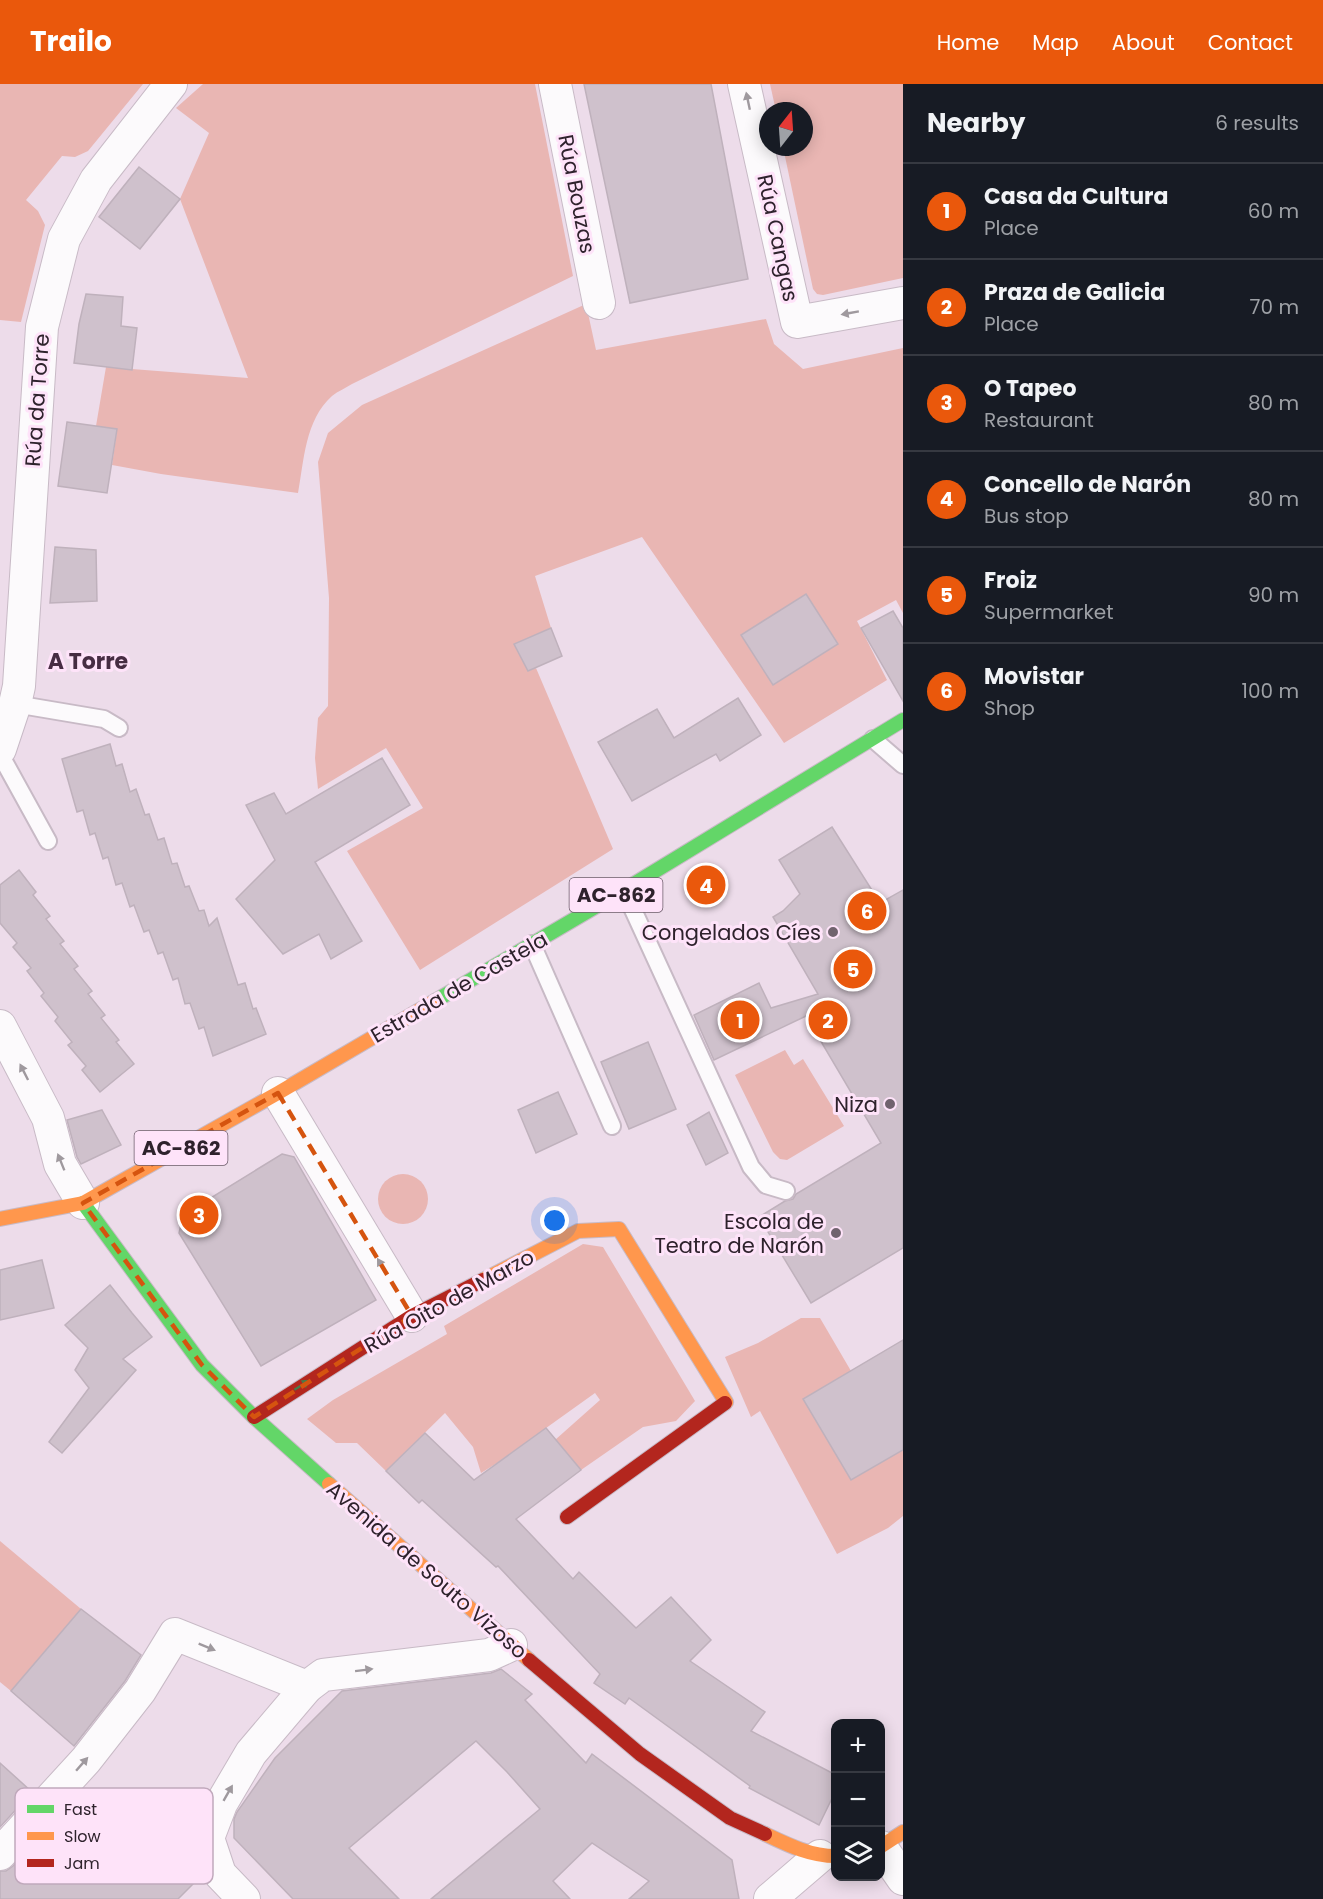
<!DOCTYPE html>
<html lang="en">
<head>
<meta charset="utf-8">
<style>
	body { margin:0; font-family:Poppins,sans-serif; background:#242831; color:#f1f3f6 }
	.controls { position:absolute; right:18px; bottom:18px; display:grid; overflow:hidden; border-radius:12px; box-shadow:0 3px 15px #0003 }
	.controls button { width:54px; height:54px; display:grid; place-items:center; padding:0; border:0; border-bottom:2px solid #363941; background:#171b24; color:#f1f3f6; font:30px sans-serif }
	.compass { position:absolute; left:759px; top:18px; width:54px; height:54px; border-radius:50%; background:#171b24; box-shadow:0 3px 15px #0003; rotate:17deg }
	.you { position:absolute; left:555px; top:1137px; width:21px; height:21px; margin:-15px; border:4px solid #fff; border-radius:50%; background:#1a73e8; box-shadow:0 0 0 9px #1a73e833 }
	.badge { display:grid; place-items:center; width:39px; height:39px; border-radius:50%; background:#ea580c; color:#fff; font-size:20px; font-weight:700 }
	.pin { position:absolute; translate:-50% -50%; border:3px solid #fff; box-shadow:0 2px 6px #0006 }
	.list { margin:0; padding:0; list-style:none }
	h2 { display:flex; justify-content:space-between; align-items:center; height:78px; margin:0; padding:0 24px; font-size:26px }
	h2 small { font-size:20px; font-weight:400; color:#9ea1a6 }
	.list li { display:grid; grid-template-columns:39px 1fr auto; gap:18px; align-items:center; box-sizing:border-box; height:96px; padding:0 24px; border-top:2px solid #363941 }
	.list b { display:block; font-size:22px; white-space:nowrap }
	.list p { margin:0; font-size:20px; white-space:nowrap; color:#9ea1a6 }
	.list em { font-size:20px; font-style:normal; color:#9ea1a6 }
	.icon { flex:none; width:33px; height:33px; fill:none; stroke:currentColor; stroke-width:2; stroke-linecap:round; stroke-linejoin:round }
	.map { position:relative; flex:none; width:903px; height:1815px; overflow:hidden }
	header { display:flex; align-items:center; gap:36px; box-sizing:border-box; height:84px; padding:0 30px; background:#ea580c; color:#fff }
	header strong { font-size:28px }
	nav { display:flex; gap:33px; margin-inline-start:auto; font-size:21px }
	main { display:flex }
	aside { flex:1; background:#171b24 }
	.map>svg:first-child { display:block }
</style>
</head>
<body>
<header>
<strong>Trailo</strong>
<nav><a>Home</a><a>Map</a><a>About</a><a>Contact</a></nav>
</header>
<main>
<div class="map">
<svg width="903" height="1815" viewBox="0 0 903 1815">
	<rect width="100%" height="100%" fill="#eddcea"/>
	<!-- green -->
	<g fill="#e9b6b3">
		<path d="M0 0H143L88 67 75 73 62 72 26 116 38 127 45 141 21 238 0 236Z"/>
		<path d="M203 0H535L573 192 352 300C346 304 338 307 332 312 305 336 304 377 298 409L161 390 112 381 117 346 96 342 106 283 248 294 180 115 209 49 176 24Z"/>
		<path d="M770 0H903V194L823 211 817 210 813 205 783 63H804V27H776Z"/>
		<path d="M586 220 596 266 766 235 774 260 803 285 903 264V529L896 516 857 537 887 596 784 659 642 453 535 492 551 544 514 560 528 587 536 584 613 765 420 886 347 767 423 724 386 664 318 705 315 674 318 634 328 622 329 514 318 378 328 349 362 321Z"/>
		<path d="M785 966 794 981 803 975 844 1042 787 1076 780 1075 773 1068 735 991Z"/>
		<circle cx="403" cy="1115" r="25"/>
		<path d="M583 1160 603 1163 695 1317 676 1337 643 1343 581 1386 555 1356 600 1316 595 1309 497 1379 481 1389 473 1363 445 1329 386 1387 357 1359H336L307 1335 333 1316 447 1250 444 1242Z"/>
		<path d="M801 1234H820L851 1287V1396L903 1366V1432L888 1444 837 1470 760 1327 751 1333 725 1273 758 1259Z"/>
		<path d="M0 1457 81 1525 11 1607 0 1598Z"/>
	</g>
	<!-- building -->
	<g fill="#cfc1cc" stroke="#bfb1bc" stroke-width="1.5">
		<path d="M584 0H711L748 195 630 219Z"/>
		<path d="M139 83 180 115 140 165 99 133Z"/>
		<path d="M86 210 123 213 121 242 137 244 132 286 74 279 79 240Z"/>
		<path d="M67 338 117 345 107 409 58 402Z"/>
		<path d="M55 463 96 466 97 517 50 519Z"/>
		<path d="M806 510 838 560 773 601 741 551Z"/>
		<path d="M893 527 903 544V617L861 544Z"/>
		<path d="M551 544 562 572 528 587 514 560Z"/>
		<path d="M738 614 761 651 720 677 716 670 632 717 598 658 657 625 674 654Z"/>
		<path d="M110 660 116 682 122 680 130 708 136 705 145 731 149 730 158 756 164 754 172 780 177 779 185 803 189 802 199 827 204 826 209 842 217 834 238 901 245 899 253 925 256 924 266 950 213 972 204 943 199 945 190 919 185 920 178 894 173 896 163 868 158 870 149 846 144 848 134 821 130 823 122 799 116 801 108 773 103 775 95 749 90 751 83 726 77 728 62 675Z"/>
		<path d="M382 674 410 721 315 778 362 857 331 875 319 850 283 870 236 815 275 776 246 721 274 709 286 730Z"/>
		<path d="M832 743 880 819 903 806V1164L811 1219 759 1133 785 1117 793 1115 796 1110 881 1059 806 932 714 976 694 931 759 899 771 924 818 910 773 833 783 827 800 810 779 776Z"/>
		<path d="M19 786 36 808 33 811 50 832 46 835 64 857 60 860 78 882 74 885 92 907 88 910 105 931 101 934 119 956 116 958 134 980 100 1008 82 986 86 982 68 961 72 958 55 937 58 933 41 912 44 909 27 887 31 884 13 863 17 859 0 839V801Z"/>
		<path d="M648 958 676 1025 629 1045 601 978Z"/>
		<path d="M558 1008 577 1050 536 1069 518 1026Z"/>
		<path d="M102 1026 121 1061 81 1080 77 1073 67 1036Z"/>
		<path d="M709 1028 728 1069 706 1081 687 1041Z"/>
		<path d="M282 1070 294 1073 376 1216 261 1282 179 1149 183 1131Z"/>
		<path d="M42 1176 54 1224 0 1236V1186Z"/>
		<path d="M110 1201 132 1229 152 1253 123 1275 136 1286 62 1369 49 1358 89 1304 75 1286 88 1264 65 1241Z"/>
		<path d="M903 1256V1366L851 1396 803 1315Z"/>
		<path d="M546 1344 581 1386 516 1435 573 1495 579 1488 636 1544 671 1513 711 1556 690 1577 765 1628 751 1647 836 1691V1706L819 1741 749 1704 750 1702 629 1614 625 1620 594 1599 600 1590 498 1482 496 1483 422 1416 419 1419 386 1387 425 1349 474 1396Z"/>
		<path d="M81 1525 141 1571 125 1597 74 1662 11 1607Z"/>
		<path d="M501 1585 532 1610 525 1616 586 1679 592 1670 732 1776 739 1815H629L649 1797 592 1759 553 1797 570 1815H431L540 1725 507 1688 476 1657 349 1764 399 1815H293L234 1754V1735L237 1728 275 1674 342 1607 491 1589Z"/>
		<path d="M0 1679 32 1708 0 1743Z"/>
		<path d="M86 1706 145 1760 155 1752 196 1797 178 1815H0V1787H6L13 1782Z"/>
	</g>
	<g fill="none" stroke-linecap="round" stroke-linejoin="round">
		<defs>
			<g id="lane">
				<path d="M15 620 104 635 119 644"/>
				<path d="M873 655 903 681"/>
				<path d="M0 670 48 757"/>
				<path d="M624 806 751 1083 766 1101 786 1107"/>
				<path d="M532 860 612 1042"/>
			</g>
			<g id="street">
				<path d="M555 0 599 219"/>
				<path d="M744 0 797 238 903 219"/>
				<path d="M0 665 15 620 19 602 42 243 64 155 96 96 171 0"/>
				<path d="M0 942 48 1034 60 1080 83 1119"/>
				<path d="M278 1009 412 1232"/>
				<path d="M881 1763 903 1795"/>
				<path d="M0 1770 86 1676 140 1607 175 1550 307 1603"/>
				<path d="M244 1815 220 1790 208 1754 221 1720 251 1669 307 1603 323 1591 489 1571 511 1561"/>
				<path d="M770 1815 820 1772"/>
			</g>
			<g id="fast">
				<path d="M435 917 624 806 903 636"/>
				<path d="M83 1119 202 1281 254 1333 329 1400"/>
			</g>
			<g id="slow">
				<path d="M0 1135 83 1119 278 1009 435 917"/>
				<path d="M483 1196 578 1147 619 1145 726 1318 725 1319"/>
				<path d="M329 1400 529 1576"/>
				<path d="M765 1750C788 1761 810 1772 836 1772"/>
				<path d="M880 1763 903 1748"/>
			</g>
			<g id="jam">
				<path d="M254 1333 412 1232 483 1196"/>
				<path d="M567 1433 725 1319"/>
				<path d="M529 1576 640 1670 730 1734 765 1750"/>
			</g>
		</defs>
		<!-- lane casing -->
		<use href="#lane" stroke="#c8bac6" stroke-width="20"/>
		<!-- street casing -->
		<use href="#street" stroke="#c8bac6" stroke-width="34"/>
		<!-- fast casing -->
		<use href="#fast" stroke="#c8bac6" stroke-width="16"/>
		<!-- slow casing -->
		<use href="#slow" stroke="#c8bac6" stroke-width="16"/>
		<!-- jam casing -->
		<use href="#jam" stroke="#c8bac6" stroke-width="16"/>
		<!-- lane -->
		<use href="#lane" stroke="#fcfafc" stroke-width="16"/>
		<!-- street -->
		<use href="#street" stroke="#fcfafc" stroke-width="32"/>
		<!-- fast -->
		<use href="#fast" stroke="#63d668" stroke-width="14"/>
		<!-- slow -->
		<use href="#slow" stroke="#ff974d" stroke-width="14"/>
		<!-- jam -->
		<use href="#jam" stroke="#b3261e" stroke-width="14"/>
	</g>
	<!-- one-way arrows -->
	<defs><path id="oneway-solid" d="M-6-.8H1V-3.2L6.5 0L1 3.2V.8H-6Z" transform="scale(1.5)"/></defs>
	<g fill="#9f999e">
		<use href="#oneway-solid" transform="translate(748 17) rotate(-102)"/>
		<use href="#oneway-solid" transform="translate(850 229) rotate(170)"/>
		<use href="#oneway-solid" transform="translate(24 988) rotate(-117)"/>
		<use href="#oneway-solid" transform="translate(61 1078) rotate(-112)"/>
		<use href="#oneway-solid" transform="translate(382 1182) rotate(-121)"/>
		<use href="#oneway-solid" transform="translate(207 1563) rotate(22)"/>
		<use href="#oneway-solid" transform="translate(364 1586) rotate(-7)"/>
		<use href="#oneway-solid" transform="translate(82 1680) rotate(-49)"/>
		<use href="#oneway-solid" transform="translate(228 1709) rotate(-60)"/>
	</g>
	<use fill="#487c4a" href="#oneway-solid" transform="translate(302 1301) rotate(-32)"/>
	<!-- marked area -->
	<path fill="none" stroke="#d5540f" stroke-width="4.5" stroke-dasharray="12 8" stroke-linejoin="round" d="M278 1009 412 1232 254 1333 202 1281 83 1119Z"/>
	<!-- markers -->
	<g fill="#71636e" stroke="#fee3f9" stroke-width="2">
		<circle cx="833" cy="848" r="6"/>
		<circle cx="890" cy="1020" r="6"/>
		<circle cx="836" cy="1149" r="6"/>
	</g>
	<g text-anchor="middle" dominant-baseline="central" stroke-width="6" stroke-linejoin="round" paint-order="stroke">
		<!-- shield labels -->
		<g fill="#fee3f9" stroke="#6c5c6a" stroke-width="1.5">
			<rect x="569.5" y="794" width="93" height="34" rx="4.5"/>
			<rect x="134.5" y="1047" width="93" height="34" rx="4.5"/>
		</g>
		<g font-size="20" font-weight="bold" fill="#2e222c">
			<text x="616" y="811">AC-862</text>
			<text x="181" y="1064">AC-862</text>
		</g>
		<!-- street labels -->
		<g font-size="21" fill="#2e222c" stroke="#fee3f9">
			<text transform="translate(577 110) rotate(79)">Rúa Bouzas</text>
			<text transform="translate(778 154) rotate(78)">Rúa Cangas</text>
			<text transform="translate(37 316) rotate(-86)">Rúa da Torre</text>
			<text transform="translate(459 903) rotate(-30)">Estrada de Castela</text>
			<text transform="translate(449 1217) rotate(-29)">Rúa Oito de Marzo</text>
			<text transform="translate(427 1486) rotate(41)">Avenida de Souto Vizoso</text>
		</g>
		<!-- poi labels -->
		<g font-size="21" fill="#2e222c" stroke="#fee3f9" text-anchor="end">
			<text x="821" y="848">Congelados Cíes</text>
			<text x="878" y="1020">Niza</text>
			<text x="824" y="1137">Escola de<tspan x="824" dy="24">Teatro de Narón</tspan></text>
		</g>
		<!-- neighbourhood labels -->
		<g font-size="22" font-weight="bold" fill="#472d43" stroke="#fee3f9">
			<text x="88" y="577">A Torre</text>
		</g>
	</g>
	<!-- legend -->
	<rect x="15" y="1704" width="198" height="96" rx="9" fill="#fee3f9" stroke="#c0a9bc" stroke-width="1.5"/>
	<rect x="27" y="1721" width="27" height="8" fill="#63d668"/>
	<rect x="27" y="1748" width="27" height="8" fill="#ff974d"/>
	<rect x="27" y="1775" width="27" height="8" fill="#b3261e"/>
	<g font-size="16" fill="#2e222c">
		<text x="64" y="1731">Fast</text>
		<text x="64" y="1758">Slow</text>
		<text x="64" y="1785">Jam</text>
	</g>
</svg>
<div class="controls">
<button>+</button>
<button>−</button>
<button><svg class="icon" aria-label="layers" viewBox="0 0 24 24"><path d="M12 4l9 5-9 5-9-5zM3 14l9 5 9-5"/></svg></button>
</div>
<svg class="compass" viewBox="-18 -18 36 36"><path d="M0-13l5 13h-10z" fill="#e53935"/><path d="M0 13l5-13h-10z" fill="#9ea1a6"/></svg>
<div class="you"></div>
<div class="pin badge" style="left:740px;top:936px">1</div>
<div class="pin badge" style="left:828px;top:936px">2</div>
<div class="pin badge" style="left:199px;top:1131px">3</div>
<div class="pin badge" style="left:706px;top:801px">4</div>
<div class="pin badge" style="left:853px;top:885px">5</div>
<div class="pin badge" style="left:867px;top:827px">6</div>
</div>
<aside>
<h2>Nearby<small>6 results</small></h2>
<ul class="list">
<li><span class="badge">1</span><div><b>Casa da Cultura</b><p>Place</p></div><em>60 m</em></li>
<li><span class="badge">2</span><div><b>Praza de Galicia</b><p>Place</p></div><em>70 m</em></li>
<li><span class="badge">3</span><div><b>O Tapeo</b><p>Restaurant</p></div><em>80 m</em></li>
<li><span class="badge">4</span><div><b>Concello de Narón</b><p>Bus stop</p></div><em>80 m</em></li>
<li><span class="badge">5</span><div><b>Froiz</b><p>Supermarket</p></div><em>90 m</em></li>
<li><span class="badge">6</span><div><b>Movistar</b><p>Shop</p></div><em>100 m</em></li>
</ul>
</aside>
</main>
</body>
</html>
